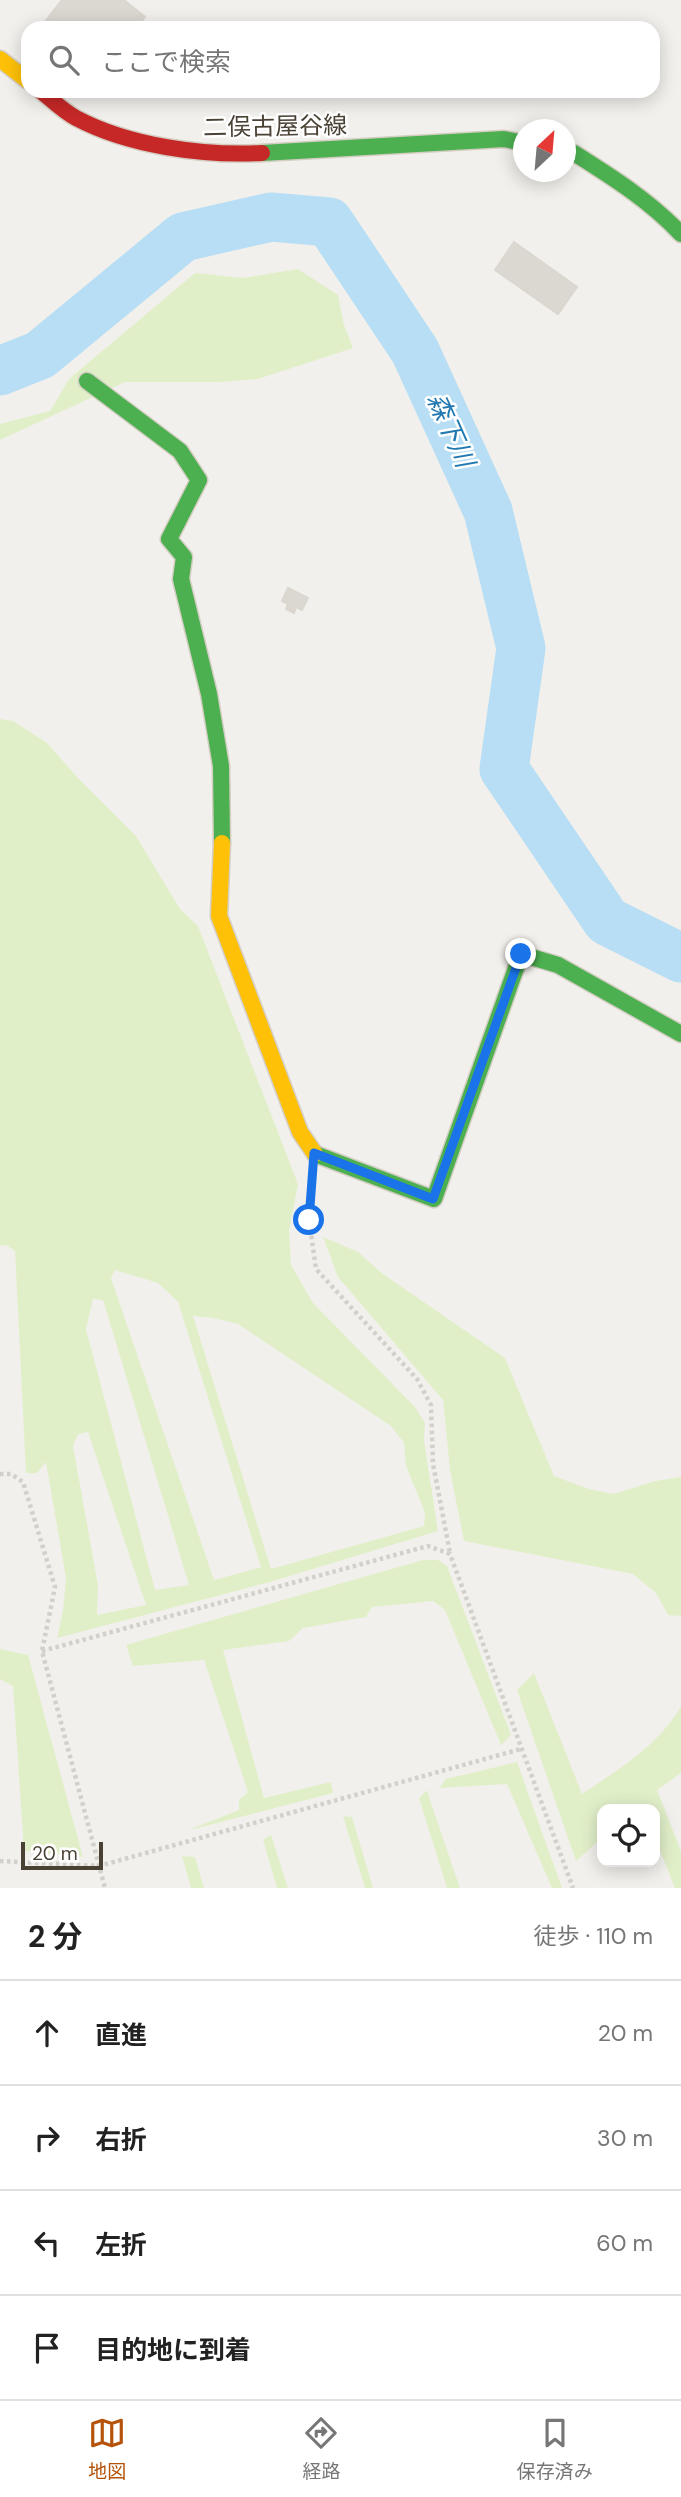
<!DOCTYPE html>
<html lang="ja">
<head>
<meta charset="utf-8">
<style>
	body { margin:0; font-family:"DM Sans","Noto Sans JP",sans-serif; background:#f6f6f6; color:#222 }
	.controls { position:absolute; right:21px; bottom:21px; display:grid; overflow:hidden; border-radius:14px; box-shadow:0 4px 18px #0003 }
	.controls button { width:63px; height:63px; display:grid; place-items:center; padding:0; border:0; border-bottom:2px solid #e0e0e0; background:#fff; color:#222; font:35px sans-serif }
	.compass { position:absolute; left:513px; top:119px; width:63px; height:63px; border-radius:50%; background:#fff; box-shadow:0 4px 18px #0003; rotate:26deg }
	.scale { position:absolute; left:21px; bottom:18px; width:82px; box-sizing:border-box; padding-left:7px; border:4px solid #4a4135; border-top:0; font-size:19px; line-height:24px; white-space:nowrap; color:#4a4135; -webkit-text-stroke:5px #fff; paint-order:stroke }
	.stop { position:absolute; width:21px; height:21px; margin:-16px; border:5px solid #1a73e8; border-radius:50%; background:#fff }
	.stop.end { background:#1a73e8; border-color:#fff; box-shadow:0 2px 7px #0008 }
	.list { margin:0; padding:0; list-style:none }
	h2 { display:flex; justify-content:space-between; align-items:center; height:91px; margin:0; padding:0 28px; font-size:30px }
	h2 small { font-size:23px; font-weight:400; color:#767676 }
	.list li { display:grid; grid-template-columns:46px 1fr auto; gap:21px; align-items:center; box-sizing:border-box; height:105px; padding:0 28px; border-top:2px solid #e0e0e0 }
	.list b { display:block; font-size:26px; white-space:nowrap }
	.list em { font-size:23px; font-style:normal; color:#767676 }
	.icon { flex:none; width:38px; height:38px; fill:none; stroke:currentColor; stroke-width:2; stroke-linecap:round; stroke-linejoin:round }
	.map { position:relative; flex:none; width:681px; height:1888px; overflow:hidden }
	.search { position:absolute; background:#fff; box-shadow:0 4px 18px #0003; left:21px; right:21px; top:21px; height:77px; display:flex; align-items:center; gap:18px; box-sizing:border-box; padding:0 24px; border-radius:21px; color:#767676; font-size:26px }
	.sheet { height:511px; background:#fff }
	nav { display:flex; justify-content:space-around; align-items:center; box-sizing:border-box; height:98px; border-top:2px solid #e0e0e0; background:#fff; font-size:19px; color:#767676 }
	nav a { display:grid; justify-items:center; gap:4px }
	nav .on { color:#b45309 }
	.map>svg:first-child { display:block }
</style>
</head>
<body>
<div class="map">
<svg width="681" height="1888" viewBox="0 0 681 1888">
	<rect width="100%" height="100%" fill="#f2f0ec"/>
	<!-- green -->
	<g fill="#e1efc9" fill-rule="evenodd">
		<path d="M298 269 338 295 344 325 353 348 258 379 221 382H125L0 440V424L50 411 69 379 195 273 243 278Z"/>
		<path d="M0 719 13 721 47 743 78 778 136 836 180 909 198 926 298 1184 289 1231 291 1265 313 1303 415 1407 425 1423 424 1440 438 1531 270 1582 57 1638 63 1611 66 1578 46 1462 37 1473H26L15 1251 6 1245 0 1246ZM115 1270 158 1283 178 1302 261 1567 214 1580 111 1278ZM93 1299 103 1300 189 1585 155 1590 86 1329ZM193 1316 213 1318 238 1324 391 1426 404 1443 406 1466 425 1513 424 1526 271 1569ZM88 1432 146 1605 97 1615 98 1585 73 1446 78 1434Z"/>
		<path d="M323 1237 358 1252 383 1274 505 1358 554 1476 589 1489 614 1494 655 1481 681 1477V1616L668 1615 656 1593 633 1574 464 1541 450 1470 443 1400 338 1277Z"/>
		<path d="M423 1560H438L447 1566 511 1735 501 1745 445 1610 433 1601 372 1607 366 1617 303 1628 289 1641 223 1650 264 1798 331 1782 333 1793 186 1831 239 1810V1800L248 1792 204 1660 133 1666 126 1645Z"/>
		<path d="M0 1649 28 1655 83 1857 24 1851 13 1686 0 1679Z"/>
		<path d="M534 1673 582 1794C618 1770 660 1744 681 1706V1773L657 1790 681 1851V1888H675L655 1838V1809H643L641 1805 635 1809H602V1838L576 1861 517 1690Z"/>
		<path d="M517 1762 562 1888H552L507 1784 439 1788 446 1779Z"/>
		<path d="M427 1790 431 1803 460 1888H447L419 1798Z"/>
		<path d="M343 1816 352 1817 373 1888H365Z"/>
		<path d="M271 1835 288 1888H277L263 1840Z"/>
		<path d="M182 1856 195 1857 204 1888H191Z"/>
	</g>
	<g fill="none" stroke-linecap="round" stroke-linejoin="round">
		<!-- river -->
		<path stroke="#b7def4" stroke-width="49" d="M0 371 40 355 183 237 271 217 329 222 415 351 488 511 521 648 504 769 607 921 681 958"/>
	</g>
	<!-- building -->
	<g fill="#dbd7d1" stroke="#dbd7d0" stroke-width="2">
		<path d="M62 0H124L145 17 136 28H40Z"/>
		<path d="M514 242 577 287 558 314 495 270Z"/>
		<path d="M288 588 308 598 302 610 296 607 294 613 286 609 288 604 282 601Z"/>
	</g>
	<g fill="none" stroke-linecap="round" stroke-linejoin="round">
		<defs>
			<g id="fast">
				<path d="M566 151 574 153C612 177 650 201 681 234"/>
				<path d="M262 153 504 139 524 143"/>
				<path d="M87 381 180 451 199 480 169 539 184 557 181 579 209 694 221 766 222 843"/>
				<path d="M315 1154 434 1199 521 954 558 965 681 1034"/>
			</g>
			<g id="slow">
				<path d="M0 59 28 81"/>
				<path d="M222 843 219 916 300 1132 315 1154"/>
			</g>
			<path id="jam" d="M41 91C52 100 63 111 76 118 129 146 202 156 262 153"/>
		</defs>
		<!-- fast casing -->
		<use href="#fast" stroke="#d4cec3" stroke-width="19"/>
		<!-- slow casing -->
		<use href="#slow" stroke="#d4cec3" stroke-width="19"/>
		<!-- jam casing -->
		<use href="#jam" stroke="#d4cec3" stroke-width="19"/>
		<!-- path -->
		<g stroke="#d2d0ca" stroke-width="4.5" stroke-dasharray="3.5 3.5" stroke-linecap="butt">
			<path d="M311 1180 309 1220 316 1269 417 1379 431 1405 433 1464 450 1553"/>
			<path d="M0 1474H11L23 1482 55 1587 42 1651 105 1888"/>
			<path d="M42 1651 428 1546 450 1554 573 1888"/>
			<path d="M0 1861 99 1866 521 1749"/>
		</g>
		<!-- fast -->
		<use href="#fast" stroke="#4caf50" stroke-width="16"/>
		<!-- slow -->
		<use href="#slow" stroke="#ffc107" stroke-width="16"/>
		<!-- jam -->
		<use href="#jam" stroke="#c62828" stroke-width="16"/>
	</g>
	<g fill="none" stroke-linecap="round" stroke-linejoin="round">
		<!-- route -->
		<path stroke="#1a73e8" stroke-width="9" d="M309 1220 314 1153 433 1199 521 954"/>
	</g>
	<g text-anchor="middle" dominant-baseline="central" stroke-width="5" stroke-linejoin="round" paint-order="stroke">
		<!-- street labels -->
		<g font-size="24" fill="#4a4135" stroke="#fff">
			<text transform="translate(275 126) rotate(-1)">二俣古屋谷線</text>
		</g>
		<!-- water labels -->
		<g font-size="26" font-style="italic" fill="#2079b1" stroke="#fff">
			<text transform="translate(451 430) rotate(66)">森下川</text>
		</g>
	</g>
</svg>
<div class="controls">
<button><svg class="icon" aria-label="locate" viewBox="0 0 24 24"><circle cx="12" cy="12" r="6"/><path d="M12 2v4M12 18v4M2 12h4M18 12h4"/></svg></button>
</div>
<svg class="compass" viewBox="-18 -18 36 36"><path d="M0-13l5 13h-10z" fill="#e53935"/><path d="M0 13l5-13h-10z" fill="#767676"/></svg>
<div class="scale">20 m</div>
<div class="stop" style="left:309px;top:1220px"></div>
<div class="stop end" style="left:521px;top:954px"></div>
<div class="search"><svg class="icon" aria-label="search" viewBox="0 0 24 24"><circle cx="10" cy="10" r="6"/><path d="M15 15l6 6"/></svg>ここで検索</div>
</div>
<section class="sheet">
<h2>2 分<small>徒歩 · 110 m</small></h2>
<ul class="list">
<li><svg class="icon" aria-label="ahead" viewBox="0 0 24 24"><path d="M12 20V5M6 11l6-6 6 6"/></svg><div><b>直進</b></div><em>20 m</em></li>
<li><svg class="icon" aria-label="right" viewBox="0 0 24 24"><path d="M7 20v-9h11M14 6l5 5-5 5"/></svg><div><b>右折</b></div><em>30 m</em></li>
<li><svg class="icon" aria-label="left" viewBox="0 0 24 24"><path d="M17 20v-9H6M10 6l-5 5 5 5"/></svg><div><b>左折</b></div><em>60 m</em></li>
<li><svg class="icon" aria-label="arrive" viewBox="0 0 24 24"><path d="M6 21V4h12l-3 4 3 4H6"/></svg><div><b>目的地に到着</b></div></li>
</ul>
</section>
<nav>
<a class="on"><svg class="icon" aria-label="map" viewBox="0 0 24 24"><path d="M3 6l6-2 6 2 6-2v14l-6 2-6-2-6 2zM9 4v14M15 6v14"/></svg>地図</a>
<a><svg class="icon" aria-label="directions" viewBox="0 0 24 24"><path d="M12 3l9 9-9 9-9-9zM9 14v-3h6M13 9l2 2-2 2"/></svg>経路</a>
<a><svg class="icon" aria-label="saved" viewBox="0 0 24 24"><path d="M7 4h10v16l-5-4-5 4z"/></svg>保存済み</a>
</nav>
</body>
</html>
